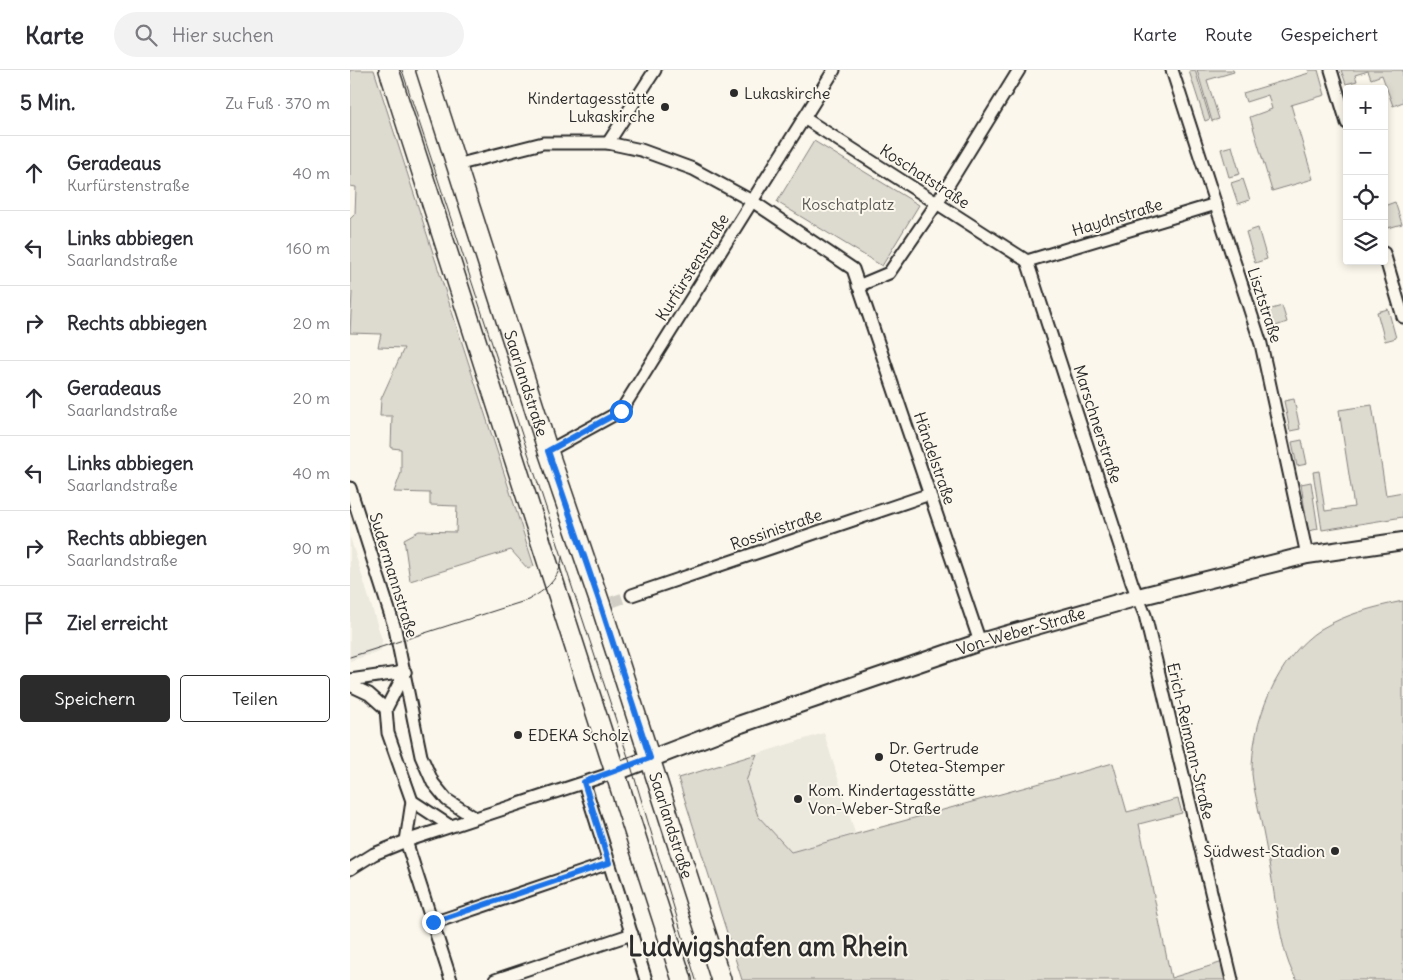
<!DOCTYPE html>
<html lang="de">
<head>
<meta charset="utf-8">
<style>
	body { margin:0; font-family:Delius,sans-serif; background:#f2f2f3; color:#2b2b33 }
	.controls { position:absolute; right:15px; top:15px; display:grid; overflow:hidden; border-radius:5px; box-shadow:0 2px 8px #0003 }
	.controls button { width:45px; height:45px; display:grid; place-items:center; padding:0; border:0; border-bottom:1px solid #e1e1e2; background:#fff; color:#2b2b33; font:25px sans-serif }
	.stop { position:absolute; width:15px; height:15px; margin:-11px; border:4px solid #1a73e8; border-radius:50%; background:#fff }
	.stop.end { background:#1a73e8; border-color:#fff; box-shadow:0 1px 5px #0008 }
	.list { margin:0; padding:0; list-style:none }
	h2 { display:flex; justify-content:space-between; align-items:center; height:65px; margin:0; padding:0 20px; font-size:21px }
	h2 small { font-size:16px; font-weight:400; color:#7c7c81 }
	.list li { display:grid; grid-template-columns:32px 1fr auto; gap:15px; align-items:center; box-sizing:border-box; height:75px; padding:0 20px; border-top:1px solid #e1e1e2 }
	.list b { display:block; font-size:19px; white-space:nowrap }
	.list p { margin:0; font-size:16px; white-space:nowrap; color:#7c7c81 }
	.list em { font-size:16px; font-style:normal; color:#7c7c81 }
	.actions { display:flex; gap:10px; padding:15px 20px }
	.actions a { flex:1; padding:11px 0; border:1px solid #2b2b2b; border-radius:5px; text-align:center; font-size:18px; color:#2b2b2b }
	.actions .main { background:#2b2b2b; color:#fff }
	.icon { flex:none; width:28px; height:28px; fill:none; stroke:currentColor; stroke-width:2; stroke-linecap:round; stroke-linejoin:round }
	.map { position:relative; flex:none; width:1053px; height:910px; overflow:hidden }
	header { display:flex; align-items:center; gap:30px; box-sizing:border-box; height:70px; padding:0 25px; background:#fff; border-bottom:1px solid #e1e1e2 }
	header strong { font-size:24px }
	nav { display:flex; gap:28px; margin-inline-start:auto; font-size:18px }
	.search { width:350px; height:45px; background:#f2f2f3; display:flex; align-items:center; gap:12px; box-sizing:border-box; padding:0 18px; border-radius:28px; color:#7c7c81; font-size:19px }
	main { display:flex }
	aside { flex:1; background:#fff }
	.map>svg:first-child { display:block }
</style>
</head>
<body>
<header>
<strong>Karte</strong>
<div class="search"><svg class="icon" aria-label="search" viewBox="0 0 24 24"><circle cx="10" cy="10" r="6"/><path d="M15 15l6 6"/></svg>Hier suchen</div>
<nav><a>Karte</a><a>Route</a><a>Gespeichert</a></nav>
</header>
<main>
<aside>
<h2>5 Min.<small>Zu Fuß · 370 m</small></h2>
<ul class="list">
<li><svg class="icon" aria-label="ahead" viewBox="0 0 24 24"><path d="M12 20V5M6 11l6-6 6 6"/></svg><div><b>Geradeaus</b><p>Kurfürstenstraße</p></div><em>40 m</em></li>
<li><svg class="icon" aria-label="left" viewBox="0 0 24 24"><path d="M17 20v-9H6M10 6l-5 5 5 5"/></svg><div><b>Links abbiegen</b><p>Saarlandstraße</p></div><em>160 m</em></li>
<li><svg class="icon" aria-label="right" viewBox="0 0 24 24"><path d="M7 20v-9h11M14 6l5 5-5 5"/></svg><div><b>Rechts abbiegen</b></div><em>20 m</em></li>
<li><svg class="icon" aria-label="ahead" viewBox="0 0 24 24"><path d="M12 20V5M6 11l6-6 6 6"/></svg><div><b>Geradeaus</b><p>Saarlandstraße</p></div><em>20 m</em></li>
<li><svg class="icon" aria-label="left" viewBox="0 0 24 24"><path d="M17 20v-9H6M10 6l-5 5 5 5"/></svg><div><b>Links abbiegen</b><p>Saarlandstraße</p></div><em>40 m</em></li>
<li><svg class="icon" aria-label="right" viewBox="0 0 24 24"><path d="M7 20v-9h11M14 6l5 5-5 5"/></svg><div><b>Rechts abbiegen</b><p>Saarlandstraße</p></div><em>90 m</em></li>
<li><svg class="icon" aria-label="arrive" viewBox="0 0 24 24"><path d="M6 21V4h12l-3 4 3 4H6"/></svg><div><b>Ziel erreicht</b></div></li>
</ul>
<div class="actions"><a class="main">Speichern</a><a>Teilen</a></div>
</aside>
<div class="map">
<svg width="1053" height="910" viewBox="0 0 1053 910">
	<rect width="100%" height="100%" fill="#fbf7ec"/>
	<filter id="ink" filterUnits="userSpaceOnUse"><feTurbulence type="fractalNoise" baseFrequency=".02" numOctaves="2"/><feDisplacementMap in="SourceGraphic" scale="10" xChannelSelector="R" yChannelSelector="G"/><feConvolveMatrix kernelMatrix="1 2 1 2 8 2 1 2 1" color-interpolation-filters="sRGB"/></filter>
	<g filter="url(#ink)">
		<!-- built -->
		<g fill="#ebe8de">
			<path d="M0 467 32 570 31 581 0 591Z"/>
			<path d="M474 663 505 763 441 782 408 746 396 711 407 684Z"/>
		</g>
		<!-- green -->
		<g fill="#dddad0" stroke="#84827e">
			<path d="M0 0H24L184 496 178 499 161 480 60 511 54 469 69 461 106 462 107 436 80 435V423L44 422 51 403V379L41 378 42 346H30L31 329 54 278 28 277 31 264 0 263 2 222 0 221V149L5 144 6 117 0 116Z"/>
			<path d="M845 0 860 49 855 51 839 1Z"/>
			<path d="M847 0H883L884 2 857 10 869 49 862 51Z"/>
			<path d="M958 0H968L975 25 941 35 963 109 922 121 900 47 922 39 918 25 896 32 893 23 959 3Z"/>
			<path d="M991 0H1053V32L1043 36 1032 5 1021 9 1018 1 1005 5 1007 11 996 14Z"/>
			<path d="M464 71 569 135 532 196 427 132Z"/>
			<path d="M882 76 890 104 879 107 871 79Z"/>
			<path d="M893 109 900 130 888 134 881 113Z"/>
			<path d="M1045 132 1052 154 1038 158 1034 146V136Z"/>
			<path d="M908 158 917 189 905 193 896 162Z"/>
			<path d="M932 236 937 252 923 257 918 240Z"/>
			<path d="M1038 239 1046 268 1035 271 1027 242Z"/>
			<path d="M944 329 950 359 940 361 934 331Z"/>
			<path d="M1022 335 1036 425 1053 422V447L972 460 963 402 969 401 975 441 1004 437 989 340Z"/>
			<path d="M952 370 957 394 947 396 942 372Z"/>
			<path d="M961 412 968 459 958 461 951 414Z"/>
			<path d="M1053 531V910H947C931 887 926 833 921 804 917 782 913 760 908 737 906 726 903 715 902 704 901 653 927 587 971 559 996 544 1024 537 1053 531Z"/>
			<path d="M407 684 396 711 408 746 441 782 763 693 777 742 828 729 832 743 789 754 821 908 873 892 877 910H392L328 708Z"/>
		</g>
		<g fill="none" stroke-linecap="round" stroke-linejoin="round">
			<!-- street-tunnel -->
			<path stroke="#d1cec5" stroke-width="11" stroke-dasharray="11 5.5" stroke-linecap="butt" d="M262 532 282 525"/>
			<defs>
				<g id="street">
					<path d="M822 0 911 274 957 485"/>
					<path d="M981 0 997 53"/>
					<path d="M454 48 677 191"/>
					<path d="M258 73 305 0"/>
					<path d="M106 95 193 73H258L291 80 343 99 402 131 503 199 630 572"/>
					<path d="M1034 183 1053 247"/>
					<path d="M677 191 782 513 795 545 882 910"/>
					<path d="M677 191 866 134"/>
					<path d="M508 216 539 203 587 133 669 0"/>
					<path d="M198 381 271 341 484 0"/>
					<path d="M0 418 45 559 71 686 83 713 97 730 125 748"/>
					<path d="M282 525 580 424"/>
					<path d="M55 602 36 639 38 663 62 731 100 756"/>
					<path d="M0 610 55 602"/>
					<path d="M0 615 19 624 36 639"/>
					<path d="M234 713 296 910"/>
					<path d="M62 731 56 771 101 910"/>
					<path d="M0 799 24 784 56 771 266 702"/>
					<path d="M83 853 259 793"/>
					<path d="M145 910 282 864"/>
				</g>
				<g id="secondary">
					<path id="s1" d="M266 702 391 654 630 572 788 527 957 485 1053 471"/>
				</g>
				<g id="primary">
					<path d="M39 0 332 910"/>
					<path id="s2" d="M76 0 198 381 251 536 371 910"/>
				</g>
			</defs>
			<!-- street casing -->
			<use href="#street" stroke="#2b2b2b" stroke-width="15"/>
			<!-- secondary casing -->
			<use href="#secondary" stroke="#2b2b2b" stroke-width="20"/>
			<!-- primary casing -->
			<use href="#primary" stroke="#2b2b2b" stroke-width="22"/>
			<!-- street -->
			<use href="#street" stroke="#fbf7ec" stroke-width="11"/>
			<!-- secondary -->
			<use href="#secondary" stroke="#fbf7ec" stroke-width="16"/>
			<!-- primary -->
			<use href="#primary" stroke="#fbf7ec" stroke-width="19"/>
			<!-- tram -->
			<g stroke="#2b2b2b" stroke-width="1">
				<path d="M52 0 281 696 346 910"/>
				<path d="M0 587 178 530C196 520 210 509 212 487"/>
			</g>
		</g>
	</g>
	<g fill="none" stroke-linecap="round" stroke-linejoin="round" filter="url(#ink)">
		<!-- route -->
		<path stroke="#1a73e8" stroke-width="6" d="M83 852 259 793 234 712 300 688 251 536 198 381 271 341"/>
	</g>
	<!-- markers -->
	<g fill="#2b2b2b" stroke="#fbf7ec" stroke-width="2">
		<circle cx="384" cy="23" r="5"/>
		<circle cx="315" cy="37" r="5"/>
		<circle cx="168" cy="665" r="5"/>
		<circle cx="529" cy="687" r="5"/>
		<circle cx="448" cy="729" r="5"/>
		<circle cx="985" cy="781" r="5"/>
	</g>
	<g text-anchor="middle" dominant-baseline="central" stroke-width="4" stroke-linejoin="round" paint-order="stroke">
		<!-- poi labels -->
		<g font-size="16" fill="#2b2b2b" stroke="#fbf7ec" text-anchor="start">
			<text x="394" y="23">Lukaskirche</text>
			<text x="305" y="28" text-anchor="end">Kindertagesstätte<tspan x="305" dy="18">Lukaskirche</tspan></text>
			<text x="178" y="665">EDEKA Scholz</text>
			<text x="539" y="678">Dr. Gertrude<tspan x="539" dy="18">Otetea-Stemper</tspan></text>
			<text x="458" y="720">Kom. Kindertagesstätte<tspan x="458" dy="18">Von-Weber-Straße</tspan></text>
			<text x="975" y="781" text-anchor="end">Südwest-Stadion</text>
		</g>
		<!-- street labels -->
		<g font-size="16" fill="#2b2b2b" stroke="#fbf7ec">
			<text transform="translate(575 106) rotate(33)">Koschatstraße</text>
			<text transform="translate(767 147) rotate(-17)">Haydnstraße</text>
			<text transform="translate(342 197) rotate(-58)">Kurfürstenstraße</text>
			<text transform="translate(915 235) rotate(72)">Lisztstraße</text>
			<text stroke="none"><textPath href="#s2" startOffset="329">Saarlandstraße</textPath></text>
			<text transform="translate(748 354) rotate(72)">Marschnerstraße</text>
			<text transform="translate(585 388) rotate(71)">Händelstraße</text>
			<text transform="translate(426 459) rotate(-19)">Rossinistraße</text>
			<text transform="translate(44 505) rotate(73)">Sudermannstraße</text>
			<text stroke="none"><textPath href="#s1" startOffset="429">Von-Weber-Straße</textPath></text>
			<text transform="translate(841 671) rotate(77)">Erich-Reimann-Straße</text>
			<text stroke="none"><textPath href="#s2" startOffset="794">Saarlandstraße</textPath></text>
		</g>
		<!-- park labels -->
		<g font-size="16" fill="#585754" stroke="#fbf7ec">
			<text x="498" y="134">Koschatplatz</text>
		</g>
		<!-- town labels -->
		<g font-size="26" font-weight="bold" fill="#2b2b2b" stroke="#fbf7ec">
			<text x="418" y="876">Ludwigshafen am Rhein</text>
		</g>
	</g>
</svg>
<div class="controls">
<button>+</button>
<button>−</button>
<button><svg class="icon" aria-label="locate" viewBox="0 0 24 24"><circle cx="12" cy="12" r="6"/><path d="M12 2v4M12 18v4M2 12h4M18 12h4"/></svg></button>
<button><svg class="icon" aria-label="layers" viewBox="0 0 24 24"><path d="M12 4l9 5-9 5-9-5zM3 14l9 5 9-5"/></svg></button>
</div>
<div class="stop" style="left:271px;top:341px"></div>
<div class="stop end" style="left:83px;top:852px"></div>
</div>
</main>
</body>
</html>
